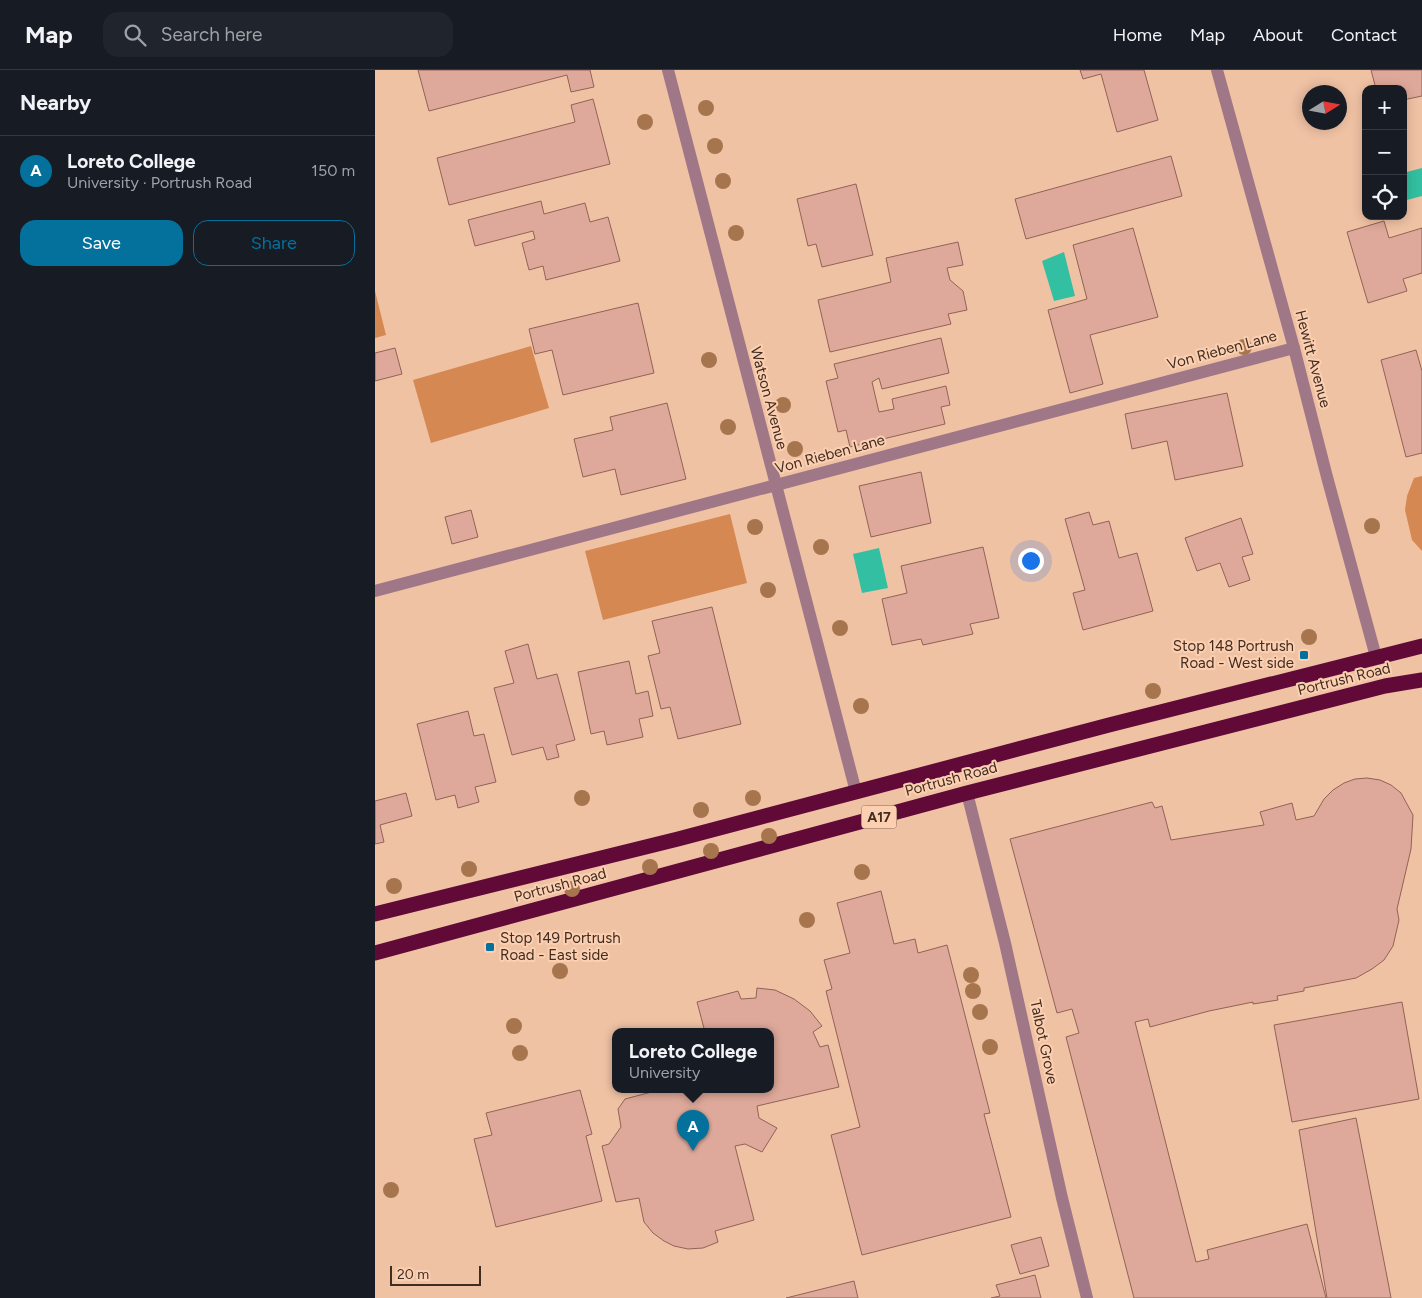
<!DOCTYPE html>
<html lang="en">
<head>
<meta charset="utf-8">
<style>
	body { margin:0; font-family:Figtree,sans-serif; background:#20242c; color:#f1f3f6 }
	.controls { position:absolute; right:15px; top:15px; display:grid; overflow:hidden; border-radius:10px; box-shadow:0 2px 12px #0003 }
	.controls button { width:45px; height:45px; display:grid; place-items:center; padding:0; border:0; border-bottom:1px solid #363941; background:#171b24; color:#f1f3f6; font:25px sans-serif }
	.compass { position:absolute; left:927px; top:15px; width:45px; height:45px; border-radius:50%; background:#171b24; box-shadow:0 2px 12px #0003; rotate:79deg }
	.scale { position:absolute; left:15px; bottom:12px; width:91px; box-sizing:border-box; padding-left:5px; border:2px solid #3f2d22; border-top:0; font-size:14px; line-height:18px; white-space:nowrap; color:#3f2d22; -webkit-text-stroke:4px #fdcfb1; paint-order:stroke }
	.you { position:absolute; left:655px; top:490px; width:18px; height:18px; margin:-12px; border:4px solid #fff; border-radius:50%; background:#1a73e8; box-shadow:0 0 0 8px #1a73e833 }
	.badge { display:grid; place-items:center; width:32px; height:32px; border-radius:50%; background:#04709c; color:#fff; font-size:16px; font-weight:700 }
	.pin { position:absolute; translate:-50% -41px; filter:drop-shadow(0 1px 2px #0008) }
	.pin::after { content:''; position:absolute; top:26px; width:18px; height:15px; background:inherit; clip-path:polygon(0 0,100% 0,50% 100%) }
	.popup { position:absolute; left:237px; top:958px; width:162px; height:65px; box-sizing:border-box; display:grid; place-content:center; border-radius:10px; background:#171b24; filter:drop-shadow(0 1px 4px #0005); font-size:16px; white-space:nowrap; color:#9ea1a6 }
	.popup b { font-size:19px; color:#f1f3f6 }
	.popup::after { content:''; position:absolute; left:50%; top:100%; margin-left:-10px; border:10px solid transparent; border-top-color:#171b24 }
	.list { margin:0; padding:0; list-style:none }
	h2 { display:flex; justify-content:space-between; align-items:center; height:65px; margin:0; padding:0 20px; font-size:21px }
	h2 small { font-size:16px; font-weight:400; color:#9ea1a6 }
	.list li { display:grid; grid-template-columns:32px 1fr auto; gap:15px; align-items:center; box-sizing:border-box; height:70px; padding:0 20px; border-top:1px solid #363941 }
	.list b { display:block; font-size:19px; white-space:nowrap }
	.list p { margin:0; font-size:16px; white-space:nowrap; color:#9ea1a6 }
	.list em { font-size:16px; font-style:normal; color:#9ea1a6 }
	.actions { display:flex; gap:10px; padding:15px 20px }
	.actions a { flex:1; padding:11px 0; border:1px solid #04709c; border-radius:15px; text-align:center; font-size:18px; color:#04709c }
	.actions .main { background:#04709c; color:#fff }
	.icon { flex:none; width:28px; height:28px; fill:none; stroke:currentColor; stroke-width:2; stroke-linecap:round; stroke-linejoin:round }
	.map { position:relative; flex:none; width:1047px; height:1228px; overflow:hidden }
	header { display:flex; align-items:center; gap:30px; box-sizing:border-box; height:70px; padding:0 25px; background:#171b24; border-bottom:1px solid #363941 }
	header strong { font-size:24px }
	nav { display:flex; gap:28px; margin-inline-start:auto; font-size:18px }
	.search { width:350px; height:45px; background:#20242c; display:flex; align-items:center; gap:12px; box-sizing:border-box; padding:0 18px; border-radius:15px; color:#9ea1a6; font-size:19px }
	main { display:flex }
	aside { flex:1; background:#171b24 }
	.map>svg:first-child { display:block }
</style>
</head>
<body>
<header>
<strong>Map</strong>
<div class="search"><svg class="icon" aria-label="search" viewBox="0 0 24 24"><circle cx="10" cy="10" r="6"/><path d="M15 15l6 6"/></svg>Search here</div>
<nav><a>Home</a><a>Map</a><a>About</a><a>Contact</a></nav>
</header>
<main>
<aside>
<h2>Nearby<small></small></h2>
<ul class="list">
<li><span class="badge">A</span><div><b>Loreto College</b><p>University · Portrush Road</p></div><em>150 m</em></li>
</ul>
<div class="actions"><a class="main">Save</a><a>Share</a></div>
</aside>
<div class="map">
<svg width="1047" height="1228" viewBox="0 0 1047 1228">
	<rect width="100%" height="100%" fill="#f0c2a4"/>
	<!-- green -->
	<g fill="#d58851">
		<path d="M0 221 11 265 0 268Z"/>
		<path d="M156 276 174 338 56 373 38 310Z"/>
		<path d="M1047 406V481L1037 470 1030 440 1032 426 1039 408Z"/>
		<path d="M355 444 372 513 228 550 210 481Z"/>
	</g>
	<!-- water -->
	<g fill="#33bfa1">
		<path d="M1047 98V126L1028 131V103Z"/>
		<path d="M689 182 700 226 679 231 667 191Z"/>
		<path d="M504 478 513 518 487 523 478 484Z"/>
	</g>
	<!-- building -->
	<g fill="#dea99b" stroke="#926256">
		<path d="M43 0H215L219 17 196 22 192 5 54 41Z"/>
		<path d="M705 0H769L783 50 742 62 726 4 708 9Z"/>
		<path d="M996 0H1047V26L1028 30V19H1001Z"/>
		<path d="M218 29 235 94 74 135 62 88 200 52 196 35Z"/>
		<path d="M796 86 807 126 651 169 640 129Z"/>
		<path d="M481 114 498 185 447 197 441 174 433 176 422 129Z"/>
		<path d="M166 131 169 144 210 133 215 152 233 147 245 191 171 210 168 196 154 200 147 173 160 169 158 161 100 176 93 150Z"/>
		<path d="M1009 151 1014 168 1047 158V203L1028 209 1032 221 993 233 972 162Z"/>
		<path d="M758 158 783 247 715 265 728 314 695 323 673 240 712 229 698 175Z"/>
		<path d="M583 172 588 195 572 198 575 210 588 221 592 240 573 244 576 254 455 282 443 230 516 212 511 188Z"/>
		<path d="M263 233 279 303 188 325 177 280 160 284 154 259Z"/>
		<path d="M566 268 574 303 507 319 504 308 497 312 504 342 519 339 517 329 571 316 575 335 566 337 570 354 475 377 471 360 463 362 451 311 463 308 459 294Z"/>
		<path d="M20 278 27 304 0 311V283Z"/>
		<path d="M1041 280 1047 301V383L1031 387 1006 290Z"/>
		<path d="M852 323 868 396 800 410 792 371 757 379 750 344Z"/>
		<path d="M292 333 311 409 246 425 240 399 208 407 199 369 238 360 235 347Z"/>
		<path d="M546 402 556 453 496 467 484 416Z"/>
		<path d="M96 440 103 467 77 474 70 447Z"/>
		<path d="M714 442 718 455 734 451 744 488 762 483 778 541 708 560 698 523 710 520 690 449Z"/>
		<path d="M866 448 878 484 867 487 875 510 854 517 845 493 822 501 810 468Z"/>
		<path d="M608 477 624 548 595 554 598 564 548 575 546 569 517 575 507 529 532 523 526 496Z"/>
		<path d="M337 537 366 654 303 669 295 637 286 639 273 586 285 583 277 551Z"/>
		<path d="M153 574 162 609 182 604 200 670 181 675 184 687 172 690 168 677 137 685 119 618 139 613 130 581Z"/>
		<path d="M254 591 261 624 273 621 278 646 264 649 268 667 232 675 229 661 216 664 203 602Z"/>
		<path d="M93 641 99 666 109 664 121 712 100 717 104 732 83 738 80 725 61 730 42 654Z"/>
		<path d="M992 708 1005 710 1016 715 1026 723 1038 745 1036 779 1022 839 1024 850 1018 876 1009 890 997 899 981 908 929 918V921L902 926 903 930 878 934V932L834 941 775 957 773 949 760 952 821 1192 834 1189 832 1180 932 1154 951 1228H759L691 967 704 963 697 939 682 943 635 769 777 732 780 738 787 736 796 770 889 755 885 742 917 733 921 750 939 746 949 729 958 720 969 713 980 709Z"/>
		<path d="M31 723 37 746 5 755 9 772 0 774V731Z"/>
		<path d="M506 821 519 874 540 869 543 883 572 875 615 1043 609 1044 636 1147 487 1185 456 1065 485 1057 451 921 457 919 449 890 475 883 462 833Z"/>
		<path d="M382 918 400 920 419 929 435 941 447 956 438 962 445 977 453 975 464 1017 382 1036 384 1048 402 1058 387 1082 370 1074 360 1076 379 1150 340 1161 343 1172 328 1178 313 1179 299 1176 289 1171 278 1163 269 1152 264 1128 241 1132 227 1076 234 1074 246 1057 243 1039 250 1029 284 1020H396V962H330L322 932 363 921 366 929 381 928Z"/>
		<path d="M1027 932 1044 1029 917 1052 899 955Z"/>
		<path d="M205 1020 217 1064 211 1066 227 1131 121 1157 99 1069 117 1065 111 1043Z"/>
		<path d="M981 1048 1014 1217 1016 1228H952L924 1060Z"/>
		<path d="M666 1167 674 1196 645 1204 636 1175Z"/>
		<path d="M660 1205 666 1228H616L625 1226 621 1215Z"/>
		<path d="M479 1211 483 1228H411Z"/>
	</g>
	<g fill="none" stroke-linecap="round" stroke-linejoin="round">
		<!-- minor -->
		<g stroke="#a07786" stroke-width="12">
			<path d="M293 0 481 722"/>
			<path d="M842 0 919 278 952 407 1001 587"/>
			<path d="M0 521 919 278"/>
			<path d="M592 723 630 873 687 1128 712 1228"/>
		</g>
		<!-- highway -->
		<g stroke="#610a38" stroke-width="15">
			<path d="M0 844 303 769 734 655 1047 576"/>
			<path d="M0 883 592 723 1010 616 1047 610"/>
		</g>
	</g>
	<!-- trees -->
	<g fill="#a6744d">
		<circle cx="331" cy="38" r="8"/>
		<circle cx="270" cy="52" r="8"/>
		<circle cx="340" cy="76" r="8"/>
		<circle cx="348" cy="111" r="8"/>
		<circle cx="361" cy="163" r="8"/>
		<circle cx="869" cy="277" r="8"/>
		<circle cx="334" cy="290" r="8"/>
		<circle cx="408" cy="335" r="8"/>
		<circle cx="353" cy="357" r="8"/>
		<circle cx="420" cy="379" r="8"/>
		<circle cx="997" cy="456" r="8"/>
		<circle cx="380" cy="457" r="8"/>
		<circle cx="446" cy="477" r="8"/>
		<circle cx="393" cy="520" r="8"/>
		<circle cx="465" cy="558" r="8"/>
		<circle cx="934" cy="567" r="8"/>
		<circle cx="778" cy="621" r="8"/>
		<circle cx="486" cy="636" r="8"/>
		<circle cx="207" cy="728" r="8"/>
		<circle cx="378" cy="728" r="8"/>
		<circle cx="326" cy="740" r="8"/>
		<circle cx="394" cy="766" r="8"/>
		<circle cx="336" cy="781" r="8"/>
		<circle cx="275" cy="797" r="8"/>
		<circle cx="94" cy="799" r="8"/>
		<circle cx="487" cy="802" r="8"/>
		<circle cx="19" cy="816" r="8"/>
		<circle cx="197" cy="819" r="8"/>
		<circle cx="432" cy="850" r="8"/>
		<circle cx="185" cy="901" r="8"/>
		<circle cx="596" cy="905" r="8"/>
		<circle cx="598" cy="921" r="8"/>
		<circle cx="605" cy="942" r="8"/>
		<circle cx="139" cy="956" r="8"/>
		<circle cx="615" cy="977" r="8"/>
		<circle cx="145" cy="983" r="8"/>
		<circle cx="16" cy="1120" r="8"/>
	</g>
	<!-- markers -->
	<g fill="#04709c" stroke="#fdcfb1" stroke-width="2">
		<rect x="924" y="580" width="10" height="10" rx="2.5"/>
		<rect x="110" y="872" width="10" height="10" rx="2.5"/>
	</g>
	<g text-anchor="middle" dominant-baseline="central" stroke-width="4" stroke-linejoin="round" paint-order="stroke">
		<!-- shield labels -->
		<rect fill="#fdcfb1" stroke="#785e4d" stroke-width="1" x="486.5" y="735.5" width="35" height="23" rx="4"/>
		<g font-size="14" font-weight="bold" fill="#3f2d22">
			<text x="504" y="747">A17</text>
		</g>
		<!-- street labels -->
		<g font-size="15" fill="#3f2d22" stroke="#fdcfb1">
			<text transform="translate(847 280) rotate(-15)">Von Rieben Lane</text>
			<text transform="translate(938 289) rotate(75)">Hewitt Avenue</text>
			<text transform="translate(394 328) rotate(75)">Watson Avenue</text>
			<text transform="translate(455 384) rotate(-15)">Von Rieben Lane</text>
			<text transform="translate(969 609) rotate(-14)">Portrush Road</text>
			<text transform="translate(576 709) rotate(-15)">Portrush Road</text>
			<text transform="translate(185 815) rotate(-15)">Portrush Road</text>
			<text transform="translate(669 972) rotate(78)">Talbot Grove</text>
		</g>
		<!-- poi labels -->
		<g font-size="15" fill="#3f2d22" stroke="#fdcfb1" text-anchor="end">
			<text x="919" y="576">Stop 148 Portrush<tspan x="919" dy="17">Road - West side</tspan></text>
			<text x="125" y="868" text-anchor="start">Stop 149 Portrush<tspan x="125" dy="17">Road - East side</tspan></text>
		</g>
	</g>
</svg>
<div class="controls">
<button>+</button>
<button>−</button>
<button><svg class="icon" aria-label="locate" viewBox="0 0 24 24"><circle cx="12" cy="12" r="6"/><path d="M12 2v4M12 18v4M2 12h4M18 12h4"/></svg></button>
</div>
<svg class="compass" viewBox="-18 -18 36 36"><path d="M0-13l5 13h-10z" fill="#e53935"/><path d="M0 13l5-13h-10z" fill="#9ea1a6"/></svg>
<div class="scale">20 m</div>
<div class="you"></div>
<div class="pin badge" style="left:318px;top:1081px">A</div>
<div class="popup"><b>Loreto College</b>University</div>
</div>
</main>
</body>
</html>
